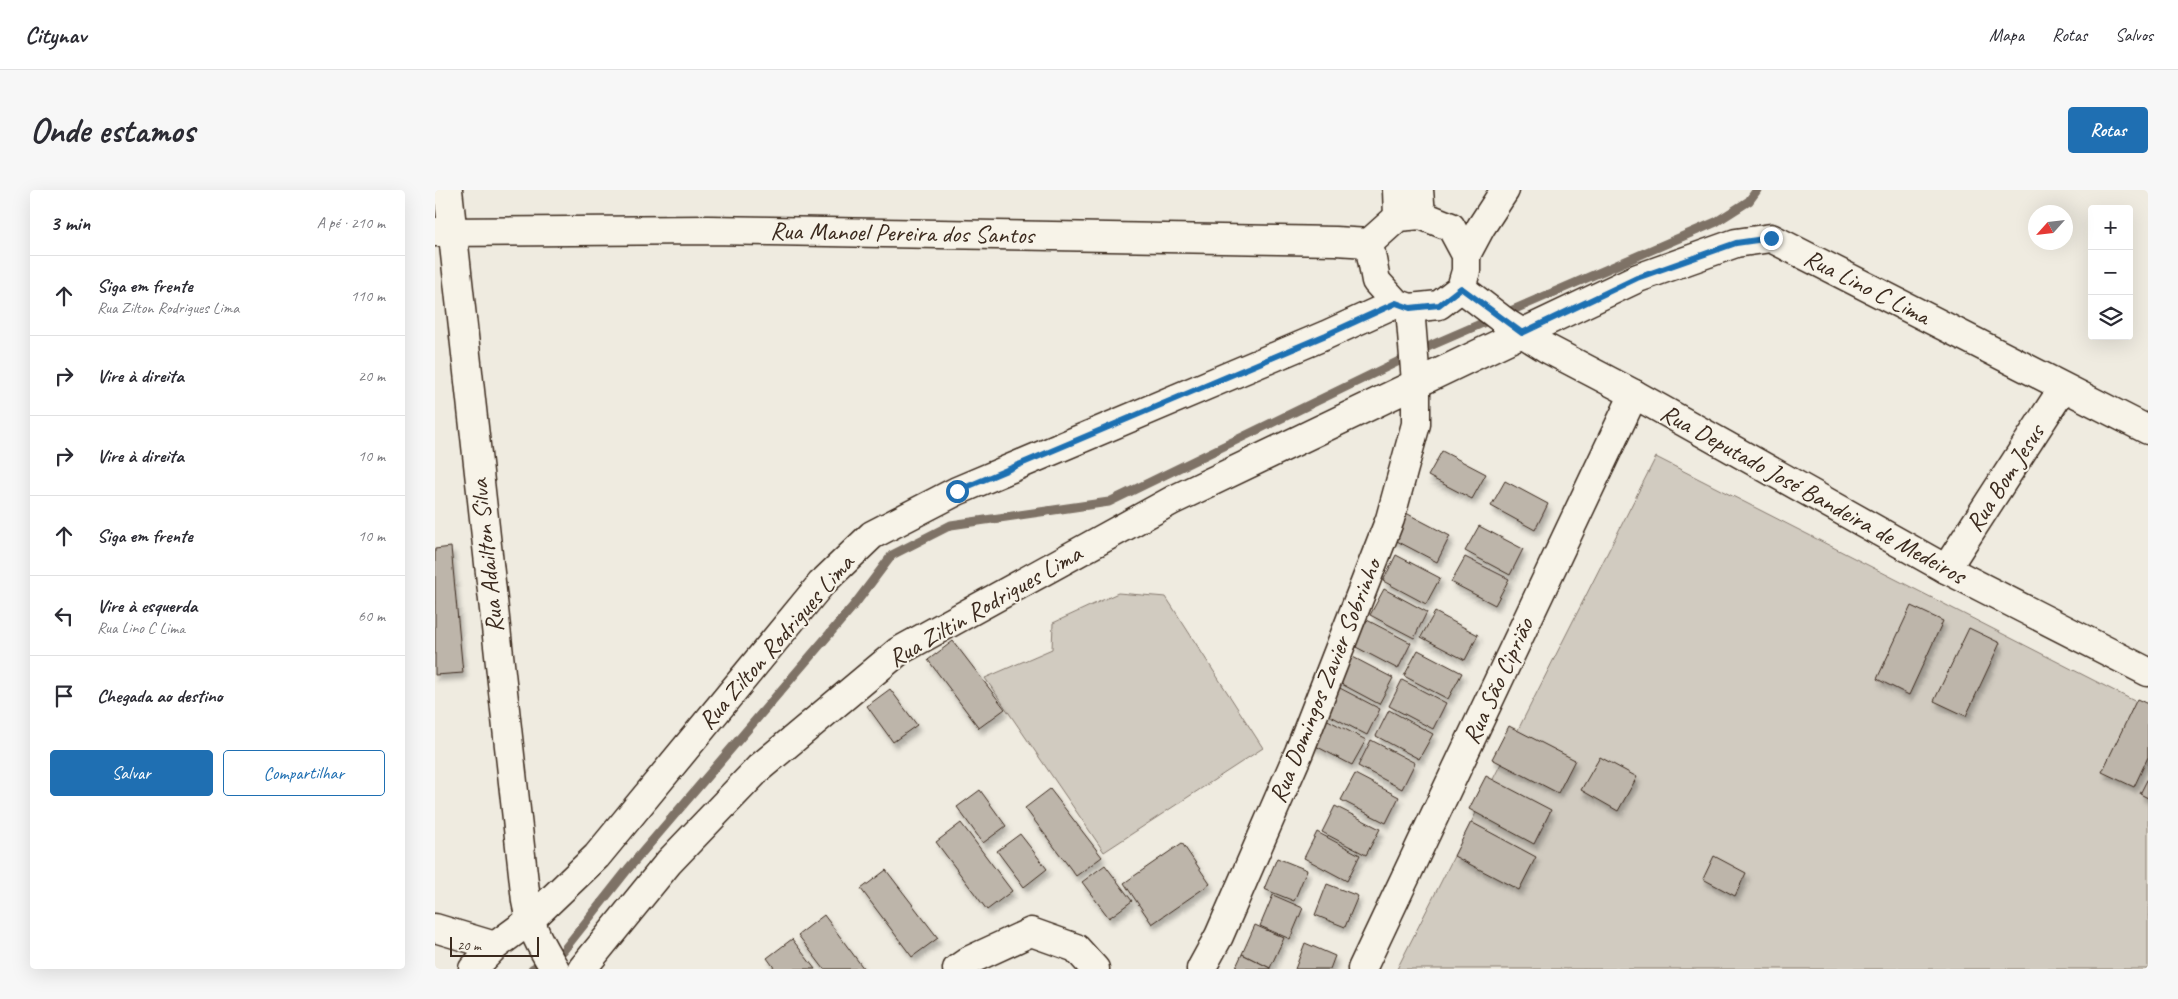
<!DOCTYPE html>
<html lang="pt">
<head>
<meta charset="utf-8">
<style>
	body { margin:0; font-family:Caveat,sans-serif; background:#f7f7f7; color:#2b2b33 }
	.controls { position:absolute; right:15px; top:15px; display:grid; overflow:hidden; border-radius:5px; box-shadow:0 5px 20px #0002 }
	.controls button { width:45px; height:45px; display:grid; place-items:center; padding:0; border:0; border-bottom:1px solid #e1e1e2; background:#fff; color:#2b2b33; font:25px sans-serif }
	.compass { position:absolute; left:1593px; top:15px; width:45px; height:45px; border-radius:50%; background:#fff; box-shadow:0 5px 20px #0002; rotate:243deg }
	.scale { position:absolute; left:15px; bottom:12px; width:89px; box-sizing:border-box; padding-left:5px; border:2px solid #3b2a1e; border-top:0; font-size:14px; line-height:18px; white-space:nowrap; color:#3b2a1e; -webkit-text-stroke:4px #f7f3e8; paint-order:stroke }
	.stop { position:absolute; width:15px; height:15px; margin:-11px; border:4px solid #1f6fb2; border-radius:50%; background:#fff }
	.stop.end { background:#1f6fb2; border-color:#fff; box-shadow:0 1px 5px #0008 }
	.list { margin:0; padding:0; list-style:none }
	h2 { display:flex; justify-content:space-between; align-items:center; height:65px; margin:0; padding:0 20px; font-size:21px }
	h2 small { font-size:16px; font-weight:400; color:#7c7c81 }
	.list li { display:grid; grid-template-columns:32px 1fr auto; gap:15px; align-items:center; box-sizing:border-box; height:80px; padding:0 20px; border-top:1px solid #e1e1e2 }
	.list b { display:block; font-size:19px; white-space:nowrap }
	.list p { margin:0; font-size:16px; white-space:nowrap; color:#7c7c81 }
	.list em { font-size:16px; font-style:normal; color:#7c7c81 }
	.actions { display:flex; gap:10px; padding:15px 20px }
	.actions a { flex:1; padding:11px 0; border:1px solid #1f6fb2; border-radius:5px; text-align:center; font-size:18px; color:#1f6fb2 }
	.actions .main { background:#1f6fb2; color:#fff }
	.icon { flex:none; width:28px; height:28px; fill:none; stroke:currentColor; stroke-width:2; stroke-linecap:round; stroke-linejoin:round }
	.map { position:relative; flex:none; width:1713px; height:779px; overflow:hidden; border-radius:5px }
	header { display:flex; align-items:center; gap:30px; box-sizing:border-box; height:70px; padding:0 25px; background:#fff; border-bottom:1px solid #e1e1e2 }
	header strong { font-size:24px }
	nav { display:flex; gap:28px; margin-inline-start:auto; font-size:18px }
	.intro { display:flex; align-items:center; justify-content:space-between; box-sizing:border-box; height:120px; padding:0 30px }
	h1 { margin:0; font-size:35px }
	.button { padding:12px 22px; border-radius:5px; background:#1f6fb2; color:#fff; font-size:18px; font-weight:700 }
	main { display:flex; gap:30px; padding:0 30px }
	aside { flex:1; background:#fff; border-radius:5px; box-shadow:0 5px 20px #0002 }
	.map>svg:first-child { display:block }
</style>
</head>
<body>
<header>
<strong>Citynav</strong>
<nav><a>Mapa</a><a>Rotas</a><a>Salvos</a></nav>
</header>
<div class="intro"><h1>Onde estamos</h1><a class="button">Rotas</a></div>
<main>
<aside>
<h2>3 min<small>A pé · 210 m</small></h2>
<ul class="list">
<li><svg class="icon" aria-label="ahead" viewBox="0 0 24 24"><path d="M12 20V5M6 11l6-6 6 6"/></svg><div><b>Siga em frente</b><p>Rua Zilton Rodrigues Lima</p></div><em>110 m</em></li>
<li><svg class="icon" aria-label="right" viewBox="0 0 24 24"><path d="M7 20v-9h11M14 6l5 5-5 5"/></svg><div><b>Vire à direita</b></div><em>20 m</em></li>
<li><svg class="icon" aria-label="right" viewBox="0 0 24 24"><path d="M7 20v-9h11M14 6l5 5-5 5"/></svg><div><b>Vire à direita</b></div><em>10 m</em></li>
<li><svg class="icon" aria-label="ahead" viewBox="0 0 24 24"><path d="M12 20V5M6 11l6-6 6 6"/></svg><div><b>Siga em frente</b></div><em>10 m</em></li>
<li><svg class="icon" aria-label="left" viewBox="0 0 24 24"><path d="M17 20v-9H6M10 6l-5 5 5 5"/></svg><div><b>Vire à esquerda</b><p>Rua Lino C Lima</p></div><em>60 m</em></li>
<li><svg class="icon" aria-label="arrive" viewBox="0 0 24 24"><path d="M6 21V4h12l-3 4 3 4H6"/></svg><div><b>Chegada ao destino</b></div></li>
</ul>
<div class="actions"><a class="main">Salvar</a><a>Compartilhar</a></div>
</aside>
<div class="map">
<svg width="1713" height="779" viewBox="0 0 1713 779">
	<defs>
		<filter id="shadow"><feDropShadow dx="3" dy="5.5" stdDeviation="2.5" flood-color="#0004"/></filter>
	</defs>
	<rect width="100%" height="100%" fill="#efebe0"/>
	<filter id="ink" filterUnits="userSpaceOnUse"><feTurbulence type="fractalNoise" baseFrequency=".02" numOctaves="2"/><feDisplacementMap in="SourceGraphic" scale="10" xChannelSelector="R" yChannelSelector="G"/><feConvolveMatrix kernelMatrix="1 2 1 2 8 2 1 2 1" color-interpolation-filters="sRGB"/></filter>
	<g filter="url(#ink)">
		<!-- green -->
		<g fill="#d1cbc0" stroke="#867a6f">
			<path d="M1221 267 1713 518V779H962Z"/>
			<path d="M683 403 731 407 828 558 669 662 550 488 617 459 618 433Z"/>
		</g>
		<g fill="none" stroke-linecap="round" stroke-linejoin="round">
			<!-- stream -->
			<path stroke="#7e7266" stroke-width="9" d="M97 779 128 761 193 679 420 414 457 365 516 335 674 312 997 155 1281 32 1314 11 1322 0"/>
		</g>
		<!-- building -->
		<g fill="#bdb5aa" stroke="#3b2a1e" filter="url(#shadow)">
			<path d="M1007 261 1051 284 1037 309 993 286Z"/>
			<path d="M1070 291 1113 314 1100 340 1056 316Z"/>
			<path d="M971 323 1015 346 1002 372 958 349Z"/>
			<path d="M1044 336 1088 359 1075 385 1030 361Z"/>
			<path d="M16 357 28 483 0 485V359Z"/>
			<path d="M961 365 1005 388 991 414 948 391Z"/>
			<path d="M1030 367 1074 389 1060 415 1016 392Z"/>
			<path d="M949 399 992 422 979 448 935 425Z"/>
			<path d="M1476 416 1508 431 1474 505 1442 489Z"/>
			<path d="M1000 422 1043 445 1030 470 986 447Z"/>
			<path d="M932 430 976 453 963 479 919 456Z"/>
			<path d="M1534 438 1565 453 1531 526 1499 511Z"/>
			<path d="M518 451 570 519 544 538 493 470Z"/>
			<path d="M983 460 1027 483 1013 509 969 486Z"/>
			<path d="M914 465 958 488 944 514 901 491Z"/>
			<path d="M967 490 1011 513 998 539 954 516Z"/>
			<path d="M901 496 945 519 932 545 888 522Z"/>
			<path d="M455 499 482 535 458 552 432 516Z"/>
			<path d="M1702 509 1713 514V567L1699 597 1667 582Z"/>
			<path d="M954 520 998 544 984 569 941 546Z"/>
			<path d="M887 527 931 550 917 575 873 552Z"/>
			<path d="M1074 536 1140 570 1123 603 1057 569Z"/>
			<path d="M936 550 980 573 967 599 923 576Z"/>
			<path d="M1165 567 1202 587 1183 621 1146 600Z"/>
			<path d="M920 584 964 607 951 633 906 610Z"/>
			<path d="M1051 586 1116 620 1099 654 1034 619Z"/>
			<path d="M1713 588V608L1705 604Z"/>
			<path d="M615 599 667 667 641 686 590 618Z"/>
			<path d="M545 600 571 636 548 653 522 617Z"/>
			<path d="M900 616 945 639 931 665 887 642Z"/>
			<path d="M1036 632 1101 667 1084 700 1019 666Z"/>
			<path d="M526 633 577 701 552 720 501 652Z"/>
			<path d="M882 642 925 665 912 691 869 668Z"/>
			<path d="M585 644 612 679 589 697 562 661Z"/>
			<path d="M747 653 775 694 717 734 689 693Z"/>
			<path d="M1279 666 1311 683 1300 706 1268 689Z"/>
			<path d="M842 668 872 680 859 711 829 699Z"/>
			<path d="M670 675 697 711 674 728 647 692Z"/>
			<path d="M451 680 503 748 477 767 426 699Z"/>
			<path d="M892 694 923 706 910 737 880 725Z"/>
			<path d="M838 705 868 718 855 749 825 736Z"/>
			<path d="M389 725 429 779H389L363 745Z"/>
			<path d="M820 735 849 748 835 778 807 764Z"/>
			<path d="M357 749 380 779H340L332 768Z"/>
			<path d="M870 753 900 766 895 779H860Z"/>
			<path d="M807 764 835 778V779H800Z"/>
		</g>
		<g fill="none" stroke-linecap="round" stroke-linejoin="round">
			<defs>
				<g id="minor">
					<path d="M13 0 91 711C96 739 105 755 120 779"/>
					<path d="M0 42 273 40 900 51 934 53"/>
					<path d="M1031 65 1046 37 1070 0"/>
					<path d="M1087 143 1203 88 1301 53 1336 48 1713 240"/>
					<path d="M1511 379 1628 198"/>
					<path d="M0 738 60 756"/>
					<path d="M522 779 535 770 596 742 641 758 660 779"/>
					<path d="M766 779 784 746 864 562 955 329 981 234V192"/>
					<path d="M927 779 1199 204"/>
				</g>
				<g id="tertiary">
					<path d="M962 0 963 27"/>
					<path d="M984 0 986 25"/>
					<path d="M986 25 1016 37 1031 65V81L1026 98 1004 115 975 118 961 113 941 91 934 53 963 27Z"/>
					<path d="M1026 98 1073 134 1111 158 1199 204 1511 379 1713 482"/>
					<path d="M975 118 981 192"/>
					<path d="M38 779 60 756 94 731 162 666 386 394 437 345 522 301 891 145 961 113"/>
					<path d="M147 779 234 672 324 578 464 461 738 310 1087 143"/>
				</g>
			</defs>
			<!-- minor casing -->
			<use href="#minor" stroke="#3b2a1e" stroke-width="31"/>
			<!-- tertiary casing -->
			<use href="#tertiary" stroke="#3b2a1e" stroke-width="31"/>
			<!-- minor -->
			<use href="#minor" stroke="#f7f3e8" stroke-width="28"/>
			<!-- tertiary -->
			<use href="#tertiary" stroke="#f7f3e8" stroke-width="28"/>
		</g>
	</g>
	<g fill="none" stroke-linecap="round" stroke-linejoin="round" filter="url(#ink)">
		<!-- route -->
		<path stroke="#1f6fb2" stroke-width="6" d="M522 301 891 145 961 113 975 118 1004 115 1026 98 1087 143 1202 88 1301 53 1336 48"/>
	</g>
	<g text-anchor="middle" dominant-baseline="central" stroke-width="4" stroke-linejoin="round" paint-order="stroke">
		<!-- street labels -->
		<g font-size="25" fill="#3b2a1e" stroke="#f7f3e8">
			<text transform="translate(467 43) rotate(1)">Rua Manoel Pereira dos Santos</text>
			<text transform="translate(1432 97) rotate(27)">Rua Lino C Lima</text>
			<text transform="translate(1570 288) rotate(-57)">Rua Bom Jesus</text>
			<text transform="translate(1378 304) rotate(29)">Rua Deputado José Bandeira de Medeiros</text>
			<text transform="translate(52 366) rotate(-96)">Rua Adailton Silva</text>
			<text transform="translate(550 416) rotate(-30)">Rua Ziltin Rodrigues Lima</text>
			<text transform="translate(341 452) rotate(-49)">Rua Zilton Rodrigues Lima</text>
			<text transform="translate(890 491) rotate(-68)">Rua Domingos Zavier Sobrinho</text>
			<text transform="translate(1063 491) rotate(-65)">Rua São Ciprião</text>
		</g>
	</g>
</svg>
<div class="controls">
<button>+</button>
<button>−</button>
<button><svg class="icon" aria-label="layers" viewBox="0 0 24 24"><path d="M12 4l9 5-9 5-9-5zM3 14l9 5 9-5"/></svg></button>
</div>
<svg class="compass" viewBox="-18 -18 36 36"><path d="M0-13l5 13h-10z" fill="#e53935"/><path d="M0 13l5-13h-10z" fill="#7c7c81"/></svg>
<div class="scale">20 m</div>
<div class="stop" style="left:522px;top:301px"></div>
<div class="stop end" style="left:1336px;top:48px"></div>
</div>
</main>
</body>
</html>
